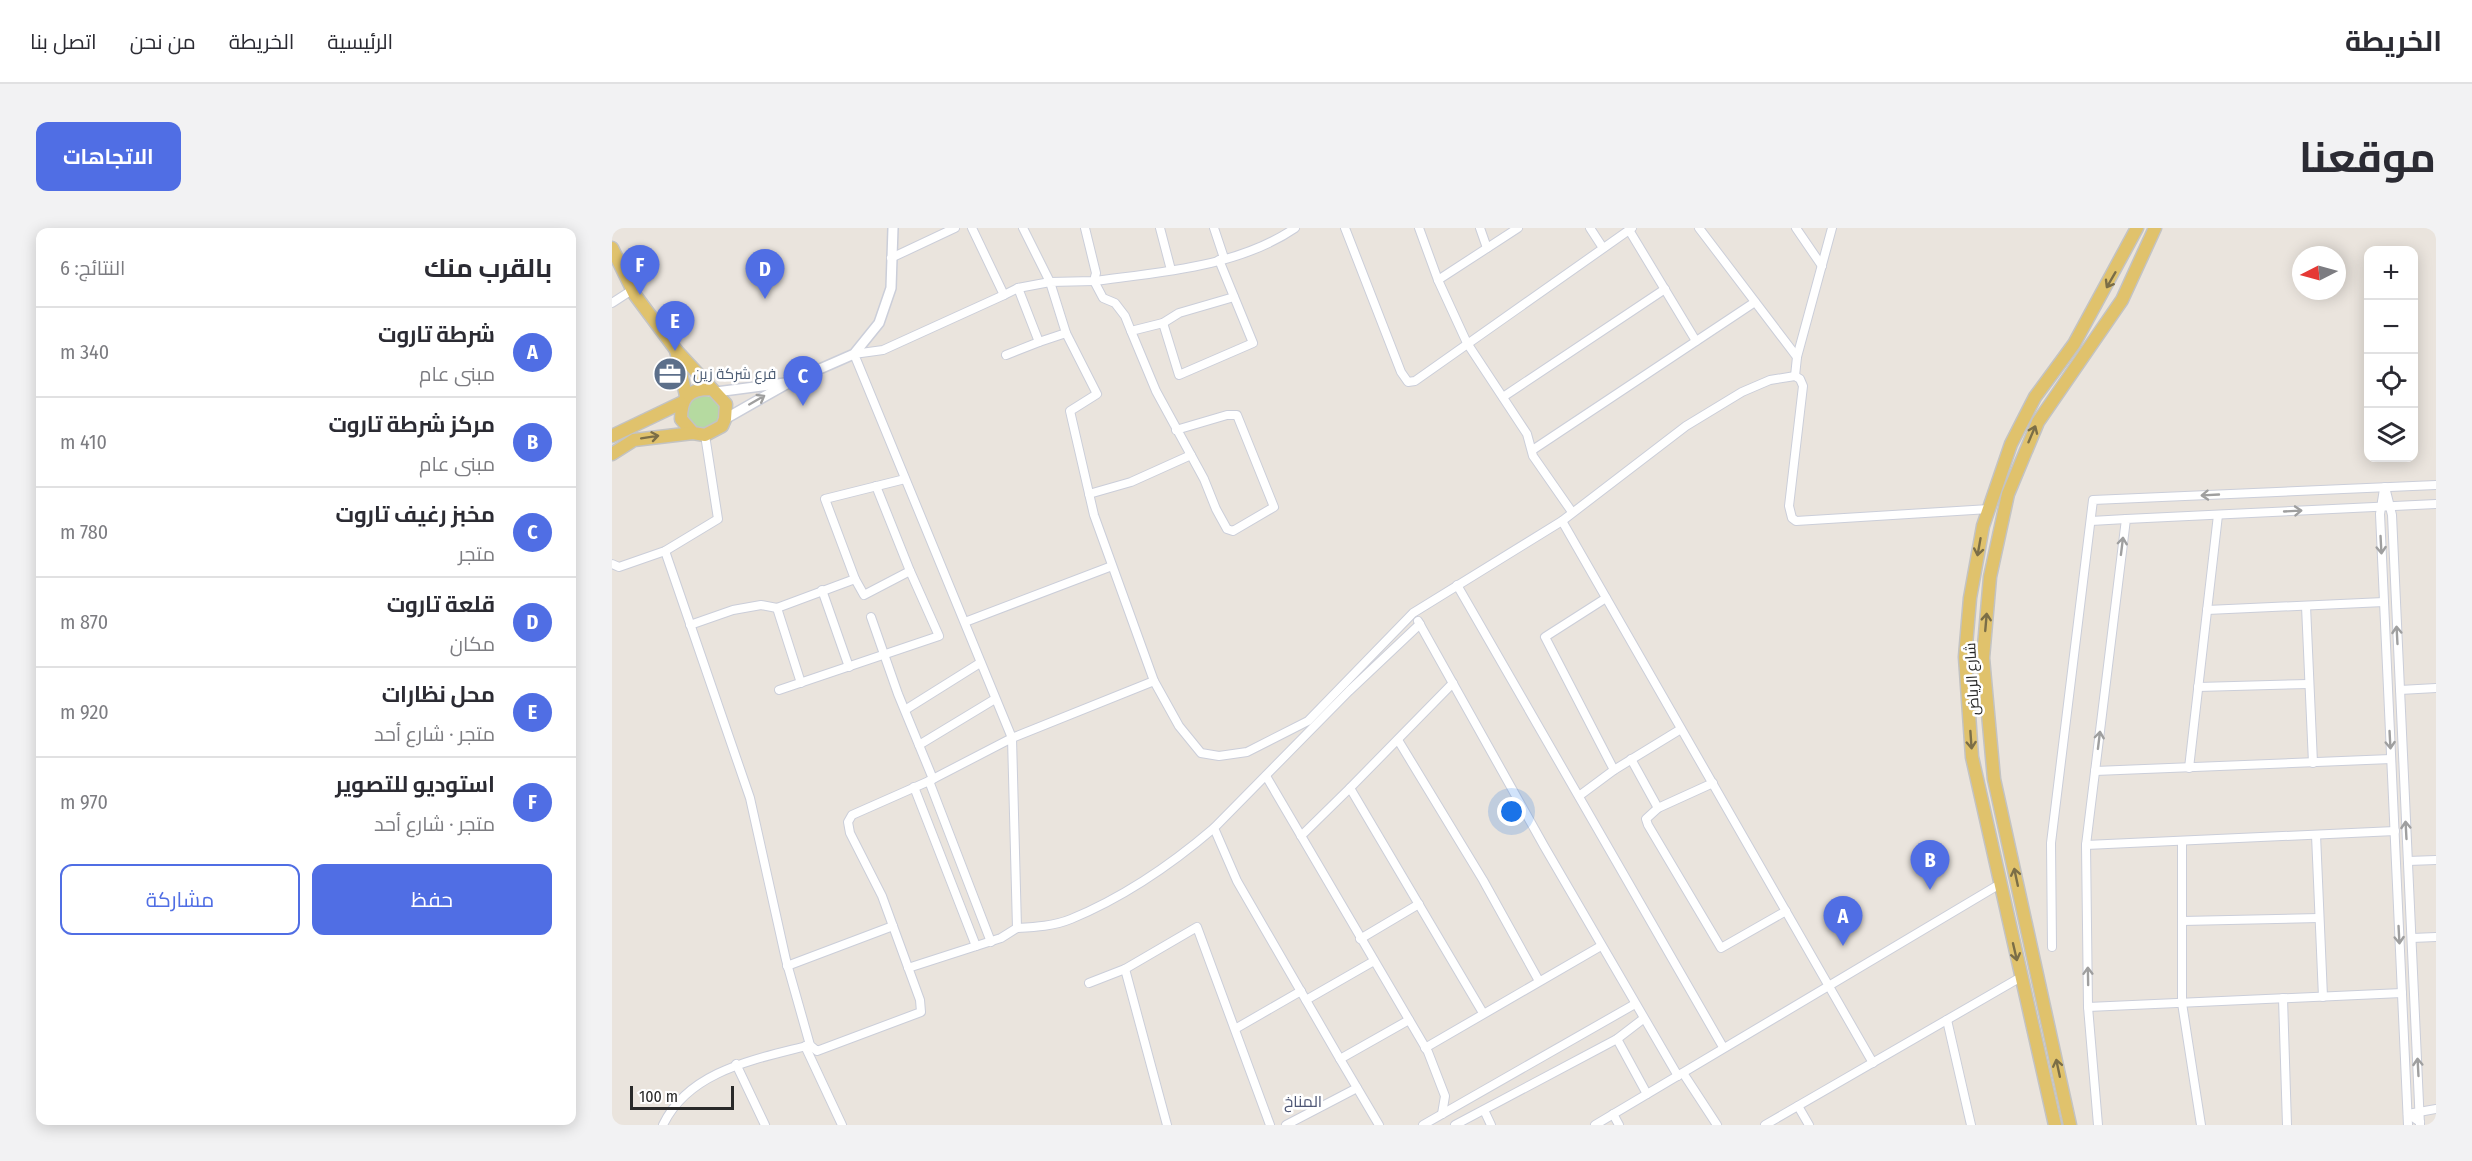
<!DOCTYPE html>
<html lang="ar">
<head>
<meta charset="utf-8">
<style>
	body { margin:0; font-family:"Fira Sans Condensed",Cairo,sans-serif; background:#f2f2f3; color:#2b2b33; direction:rtl }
	.controls { position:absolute; right:18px; top:18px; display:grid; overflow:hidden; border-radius:12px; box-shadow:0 3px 15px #0003 }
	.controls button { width:54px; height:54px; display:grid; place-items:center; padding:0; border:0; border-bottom:2px solid #e1e1e2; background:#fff; color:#2b2b33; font:30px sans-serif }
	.compass { position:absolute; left:1680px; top:18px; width:54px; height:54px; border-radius:50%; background:#fff; box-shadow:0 3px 15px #0003; rotate:264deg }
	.scale { position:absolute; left:18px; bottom:15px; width:104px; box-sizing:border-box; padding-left:6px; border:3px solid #292929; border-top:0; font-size:16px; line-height:21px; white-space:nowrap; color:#292929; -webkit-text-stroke:4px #fff; paint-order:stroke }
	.you { position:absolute; left:900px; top:584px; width:21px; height:21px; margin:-15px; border:4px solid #fff; border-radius:50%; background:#1a73e8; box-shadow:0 0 0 9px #1a73e833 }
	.badge { display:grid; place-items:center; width:39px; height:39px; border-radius:50%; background:#506ee4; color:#fff; font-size:20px; font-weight:700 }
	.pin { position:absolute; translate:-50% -50px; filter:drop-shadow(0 2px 3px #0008) }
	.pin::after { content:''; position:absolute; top:32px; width:21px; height:18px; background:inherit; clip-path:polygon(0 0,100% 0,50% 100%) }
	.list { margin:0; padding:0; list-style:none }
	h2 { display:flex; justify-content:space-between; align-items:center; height:78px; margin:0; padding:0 24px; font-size:26px }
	h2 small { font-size:20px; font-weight:400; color:#7c7c81 }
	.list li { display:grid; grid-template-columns:39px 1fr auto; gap:18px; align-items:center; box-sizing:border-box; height:90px; padding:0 24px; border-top:2px solid #e1e1e2 }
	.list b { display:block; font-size:22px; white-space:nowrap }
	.list p { margin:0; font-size:20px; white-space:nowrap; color:#7c7c81 }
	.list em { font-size:20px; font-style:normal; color:#7c7c81 }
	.actions { display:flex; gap:12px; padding:18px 24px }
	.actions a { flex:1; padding:14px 0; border:2px solid #506ee4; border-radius:12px; text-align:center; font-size:21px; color:#506ee4 }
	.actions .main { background:#506ee4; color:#fff }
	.icon { flex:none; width:33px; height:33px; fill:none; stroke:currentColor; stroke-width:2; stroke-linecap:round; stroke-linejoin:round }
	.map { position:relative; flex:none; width:1824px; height:897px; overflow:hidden; direction:ltr; border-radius:12px }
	header { display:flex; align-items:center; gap:36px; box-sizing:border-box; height:84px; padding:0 30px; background:#fff; border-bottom:2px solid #e1e1e2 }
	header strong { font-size:28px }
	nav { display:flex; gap:33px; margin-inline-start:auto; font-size:21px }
	.intro { display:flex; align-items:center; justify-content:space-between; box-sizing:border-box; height:144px; padding:0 36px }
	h1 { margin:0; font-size:42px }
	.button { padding:15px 27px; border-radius:12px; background:#506ee4; color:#fff; font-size:21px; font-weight:700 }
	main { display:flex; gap:36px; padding:0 36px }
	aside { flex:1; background:#fff; border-radius:12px; box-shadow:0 3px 15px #0003 }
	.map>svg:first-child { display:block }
</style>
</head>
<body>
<header>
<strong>الخريطة</strong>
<nav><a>الرئيسية</a><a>الخريطة</a><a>من نحن</a><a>اتصل بنا</a></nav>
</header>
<div class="intro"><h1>موقعنا</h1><a class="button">الاتجاهات</a></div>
<main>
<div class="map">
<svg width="1824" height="897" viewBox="0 0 1824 897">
	<rect width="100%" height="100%" fill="#eae4dd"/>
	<!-- green -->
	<circle fill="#b5daa0" cx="92" cy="185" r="17"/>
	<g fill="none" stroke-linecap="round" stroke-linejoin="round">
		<defs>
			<g id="minor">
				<path d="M360 0 392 67 406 60 427 114 454 105 485 166 458 183 482 287 542 453"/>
				<path d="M548 0 559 42"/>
				<path d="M602 0 612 30"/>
				<path d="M733 0 789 144 796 154 803 153 1020 0"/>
				<path d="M807 0 826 52 855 115 915 206 921 228 960 284"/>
				<path d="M868 0 875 20"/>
				<path d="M978 0 991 20"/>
				<path d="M1087 0 1185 129 1183 148"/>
				<path d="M1184 0 1210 38"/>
				<path d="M1017 2 1084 113"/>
				<path d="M279 30 343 0"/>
				<path d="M826 52 906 0"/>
				<path d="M406 60 438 54 411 0"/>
				<path d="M392 67 271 122 242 126 400 510 542 453 567 498 589 525 607 528 635 524 696 493 801 385 950 293 1074 198 1130 164 1158 152 1183 148 1188 151 1191 158 1177 278 1180 290 1184 293 1377 281"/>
				<path d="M0 75 20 62"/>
				<path d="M551 95 567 85 622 69"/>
				<path d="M519 103 513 88 503 75 491 70 482 53C549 44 626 39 683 0"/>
				<path d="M454 105 438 54 482 53 484 45 473 0"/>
				<path d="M394 127 427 114"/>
				<path d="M1185 129 1220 0"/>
				<path d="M891 169 1053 61"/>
				<path d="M564 202 615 187H625L662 279 621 303 615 301 604 281 592 251 544 163 519 103 551 95 567 147 641 115 607 32"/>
				<path d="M922 221 1143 74"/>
				<path d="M1773 259 1780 287 1808 897"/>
				<path d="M1772 261 1768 286 1796 897"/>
				<path d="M477 266 519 254 579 227"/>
				<path d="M950 293 1261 835"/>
				<path d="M1479 293 1514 291"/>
				<path d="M53 323 138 570 174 732 198 817 205 823 309 784 308 772 270 668 238 605 236 594 240 587 317 553 400 510 405 700 389 710 296 740"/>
				<path d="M0 336 7 339 53 323 106 291 93 207"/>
				<path d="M243 351 252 367 298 343 264 258"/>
				<path d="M845 357 1111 819"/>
				<path d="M210 362 237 439"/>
				<path d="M994 370 933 409 1002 542"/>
				<path d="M1694 378 1701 535"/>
				<path d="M165 380 189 455"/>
				<path d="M1595 382 1772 374"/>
				<path d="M259 389 286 466 321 551"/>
				<path d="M806 393 932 618 1066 848"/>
				<path d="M353 394 500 338"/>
				<path d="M78 397 121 382 149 377 165 380 243 351 213 271 293 251"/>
				<path d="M1586 459 1697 456"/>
				<path d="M167 462 327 408 298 343"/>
				<path d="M1788 462 1824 460"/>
				<path d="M293 482 368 435"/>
				<path d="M786 512 871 652 927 753"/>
				<path d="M307 517 383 471"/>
				<path d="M1019 531 1046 580"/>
				<path d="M1577 540 1606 287"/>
				<path d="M1483 543 1779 531"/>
				<path d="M654 548 816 824 833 868 830 886"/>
				<path d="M317 553 379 714"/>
				<path d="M1101 555 1046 580 1034 591 1036 597 1109 720 1174 683"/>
				<path d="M302 559 364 718"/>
				<path d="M738 560 841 455"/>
				<path d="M967 568 1002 542 1069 501"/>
				<path d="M1704 607 1711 769"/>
				<path d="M689 608 738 560 871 785"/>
				<path d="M1570 614V775L1589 897"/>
				<path d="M1474 617 1783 603"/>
				<path d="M1796 633 1824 632"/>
				<path d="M1570 693 1707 690"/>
				<path d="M405 700C423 699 442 698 459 691 510 670 560 636 602 600"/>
				<path d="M1800 710 1824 709"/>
				<path d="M748 711 807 676"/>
				<path d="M1440 719 1439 615 1481 272 1824 257"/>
				<path d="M175 738 281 698"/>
				<path d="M513 741 585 699 658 897"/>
				<path d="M477 755 513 741 555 897"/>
				<path d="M1671 770 1675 897"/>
				<path d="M694 772 762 733"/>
				<path d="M1476 779 1790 765"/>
				<path d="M1335 792 1359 897"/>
				<path d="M623 801 689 763"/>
				<path d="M1005 811 1035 866"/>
				<path d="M193 818 230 897"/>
				<path d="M813 820 989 718"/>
				<path d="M728 831 625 653 602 600 737 463 808 396"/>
				<path d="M124 836 153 897"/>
				<path d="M1071 845 1105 897"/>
				<path d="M1186 878 1197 897"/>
				<path d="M872 882 879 897"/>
				<path d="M1001 886 1007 897"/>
				<path d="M1808 894 1796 886 1824 881"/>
				<path d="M51 897C77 842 145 831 198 817"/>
				<path d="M674 897 745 860"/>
				<path d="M767 897 728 831 797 792"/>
				<path d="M811 897 1023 776"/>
				<path d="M843 897 1005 811 1031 791"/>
				<path d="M983 897 1388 656"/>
				<path d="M1153 897 1409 749"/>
				<path d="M1486 897 1476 779 1474 617 1514 291 1824 276"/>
			</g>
			<g id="tertiary">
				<path d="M104 164 173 155"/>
				<path d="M113 191 178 154 242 126 267 95 279 60 281 0"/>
			</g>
			<g id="primary">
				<path d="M0 20 23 67 64 122 114 176 113 191 110 198 93 207 81 205 69 191C69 170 76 161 98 161"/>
				<path d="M64 122 74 168"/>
				<path d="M0 208 69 175"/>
				<path d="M0 226 22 212 81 205"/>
				<path d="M1443 897 1360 529 1353 429 1358 370 1371 298 1399 216 1423 169 1462 116 1525 0"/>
				<path d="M1458 897 1382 551 1371 430 1378 349 1396 266 1426 194 1510 72 1543 0"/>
			</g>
		</defs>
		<!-- minor casing -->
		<use href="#minor" stroke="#cbced9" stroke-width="10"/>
		<!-- tertiary casing -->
		<use href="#tertiary" stroke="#cbced9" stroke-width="12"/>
		<!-- primary casing -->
		<use href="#primary" stroke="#c3c3c3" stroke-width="15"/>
		<!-- minor -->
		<use href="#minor" stroke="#fff" stroke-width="8"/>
		<!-- tertiary -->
		<use href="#tertiary" stroke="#fff" stroke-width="9"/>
		<!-- primary -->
		<use href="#primary" stroke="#e0c26c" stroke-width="12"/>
	</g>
	<!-- one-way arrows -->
	<defs><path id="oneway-shaft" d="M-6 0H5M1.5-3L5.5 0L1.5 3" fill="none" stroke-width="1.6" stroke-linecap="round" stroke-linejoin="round" transform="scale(1.5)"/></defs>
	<g stroke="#7b6e47">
		<use href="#oneway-shaft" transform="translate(1499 52) rotate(120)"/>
		<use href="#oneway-shaft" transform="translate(1420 206) rotate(-67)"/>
		<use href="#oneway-shaft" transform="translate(38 209) rotate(-9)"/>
		<use href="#oneway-shaft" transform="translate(1367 319) rotate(100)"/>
		<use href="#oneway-shaft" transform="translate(1374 394) rotate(-85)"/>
		<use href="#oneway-shaft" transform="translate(1359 512) rotate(86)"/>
		<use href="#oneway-shaft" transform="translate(1404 649) rotate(-102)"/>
		<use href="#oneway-shaft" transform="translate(1403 724) rotate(77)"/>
		<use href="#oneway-shaft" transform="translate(1446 840) rotate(-102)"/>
	</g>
	<g stroke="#9f9f9f">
		<use href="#oneway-shaft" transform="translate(145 172) rotate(-30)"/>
		<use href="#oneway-shaft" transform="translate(1598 267) rotate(177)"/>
		<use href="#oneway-shaft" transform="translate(1681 283) rotate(-3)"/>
		<use href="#oneway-shaft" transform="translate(1769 317) rotate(87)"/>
		<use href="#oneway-shaft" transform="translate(1510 318) rotate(-83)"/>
		<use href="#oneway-shaft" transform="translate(1785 407) rotate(-93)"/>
		<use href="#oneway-shaft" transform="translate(1487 512) rotate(-83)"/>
		<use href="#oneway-shaft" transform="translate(1778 512) rotate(87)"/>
		<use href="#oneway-shaft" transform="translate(1794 602) rotate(-93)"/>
		<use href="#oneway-shaft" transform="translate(1787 707) rotate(87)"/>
		<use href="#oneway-shaft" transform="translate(1476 748) rotate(-91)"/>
		<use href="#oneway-shaft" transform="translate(1806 839) rotate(-93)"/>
	</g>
	<!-- icons -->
	<defs>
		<symbol id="office-disc" viewBox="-11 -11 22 22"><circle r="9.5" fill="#5c6f8a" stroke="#fff"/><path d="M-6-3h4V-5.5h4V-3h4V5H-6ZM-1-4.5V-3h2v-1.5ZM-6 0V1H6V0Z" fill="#fff"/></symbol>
	</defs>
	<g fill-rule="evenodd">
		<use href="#office-disc" x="39" y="127" width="38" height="38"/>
	</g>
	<g text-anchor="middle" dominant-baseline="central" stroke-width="5" stroke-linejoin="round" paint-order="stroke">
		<!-- service labels -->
		<g font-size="15" fill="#4e5e75" stroke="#fff" text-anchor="start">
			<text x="81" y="146">فرع شركة زين</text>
		</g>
		<!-- street labels -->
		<g font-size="15" fill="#292929" stroke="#fff">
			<text transform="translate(1360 451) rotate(-93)">شارع الرياض</text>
		</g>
		<!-- neighbourhood labels -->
		<g font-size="16" fill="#4f5775" stroke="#fff">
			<text x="691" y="873">المناخ</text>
		</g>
	</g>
</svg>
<div class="controls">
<button>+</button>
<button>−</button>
<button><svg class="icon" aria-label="locate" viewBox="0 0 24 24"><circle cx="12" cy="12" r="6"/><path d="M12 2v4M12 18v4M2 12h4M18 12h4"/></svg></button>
<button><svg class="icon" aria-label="layers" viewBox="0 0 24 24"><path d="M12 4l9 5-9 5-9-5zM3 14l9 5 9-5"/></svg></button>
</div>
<svg class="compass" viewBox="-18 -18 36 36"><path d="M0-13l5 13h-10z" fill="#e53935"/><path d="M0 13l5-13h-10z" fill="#7c7c81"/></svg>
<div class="scale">100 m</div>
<div class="you"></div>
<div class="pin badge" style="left:1231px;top:718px">A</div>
<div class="pin badge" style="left:1318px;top:662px">B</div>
<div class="pin badge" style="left:191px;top:178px">C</div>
<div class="pin badge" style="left:153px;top:71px">D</div>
<div class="pin badge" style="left:63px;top:123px">E</div>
<div class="pin badge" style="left:28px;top:67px">F</div>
</div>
<aside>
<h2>بالقرب منك<small>النتائج: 6</small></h2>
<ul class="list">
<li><span class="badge">A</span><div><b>شرطة تاروت</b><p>مبنى عام</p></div><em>340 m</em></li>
<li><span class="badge">B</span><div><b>مركز شرطة تاروت</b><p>مبنى عام</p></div><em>410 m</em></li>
<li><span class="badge">C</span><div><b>مخبز رغيف تاروت</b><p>متجر</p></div><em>780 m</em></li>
<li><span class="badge">D</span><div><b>قلعة تاروت</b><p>مكان</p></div><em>870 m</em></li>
<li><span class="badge">E</span><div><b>محل نظارات</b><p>متجر · شارع أحد</p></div><em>920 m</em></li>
<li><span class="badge">F</span><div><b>استوديو للتصوير</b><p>متجر · شارع أحد</p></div><em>970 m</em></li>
</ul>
<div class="actions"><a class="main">حفظ</a><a>مشاركة</a></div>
</aside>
</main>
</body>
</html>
